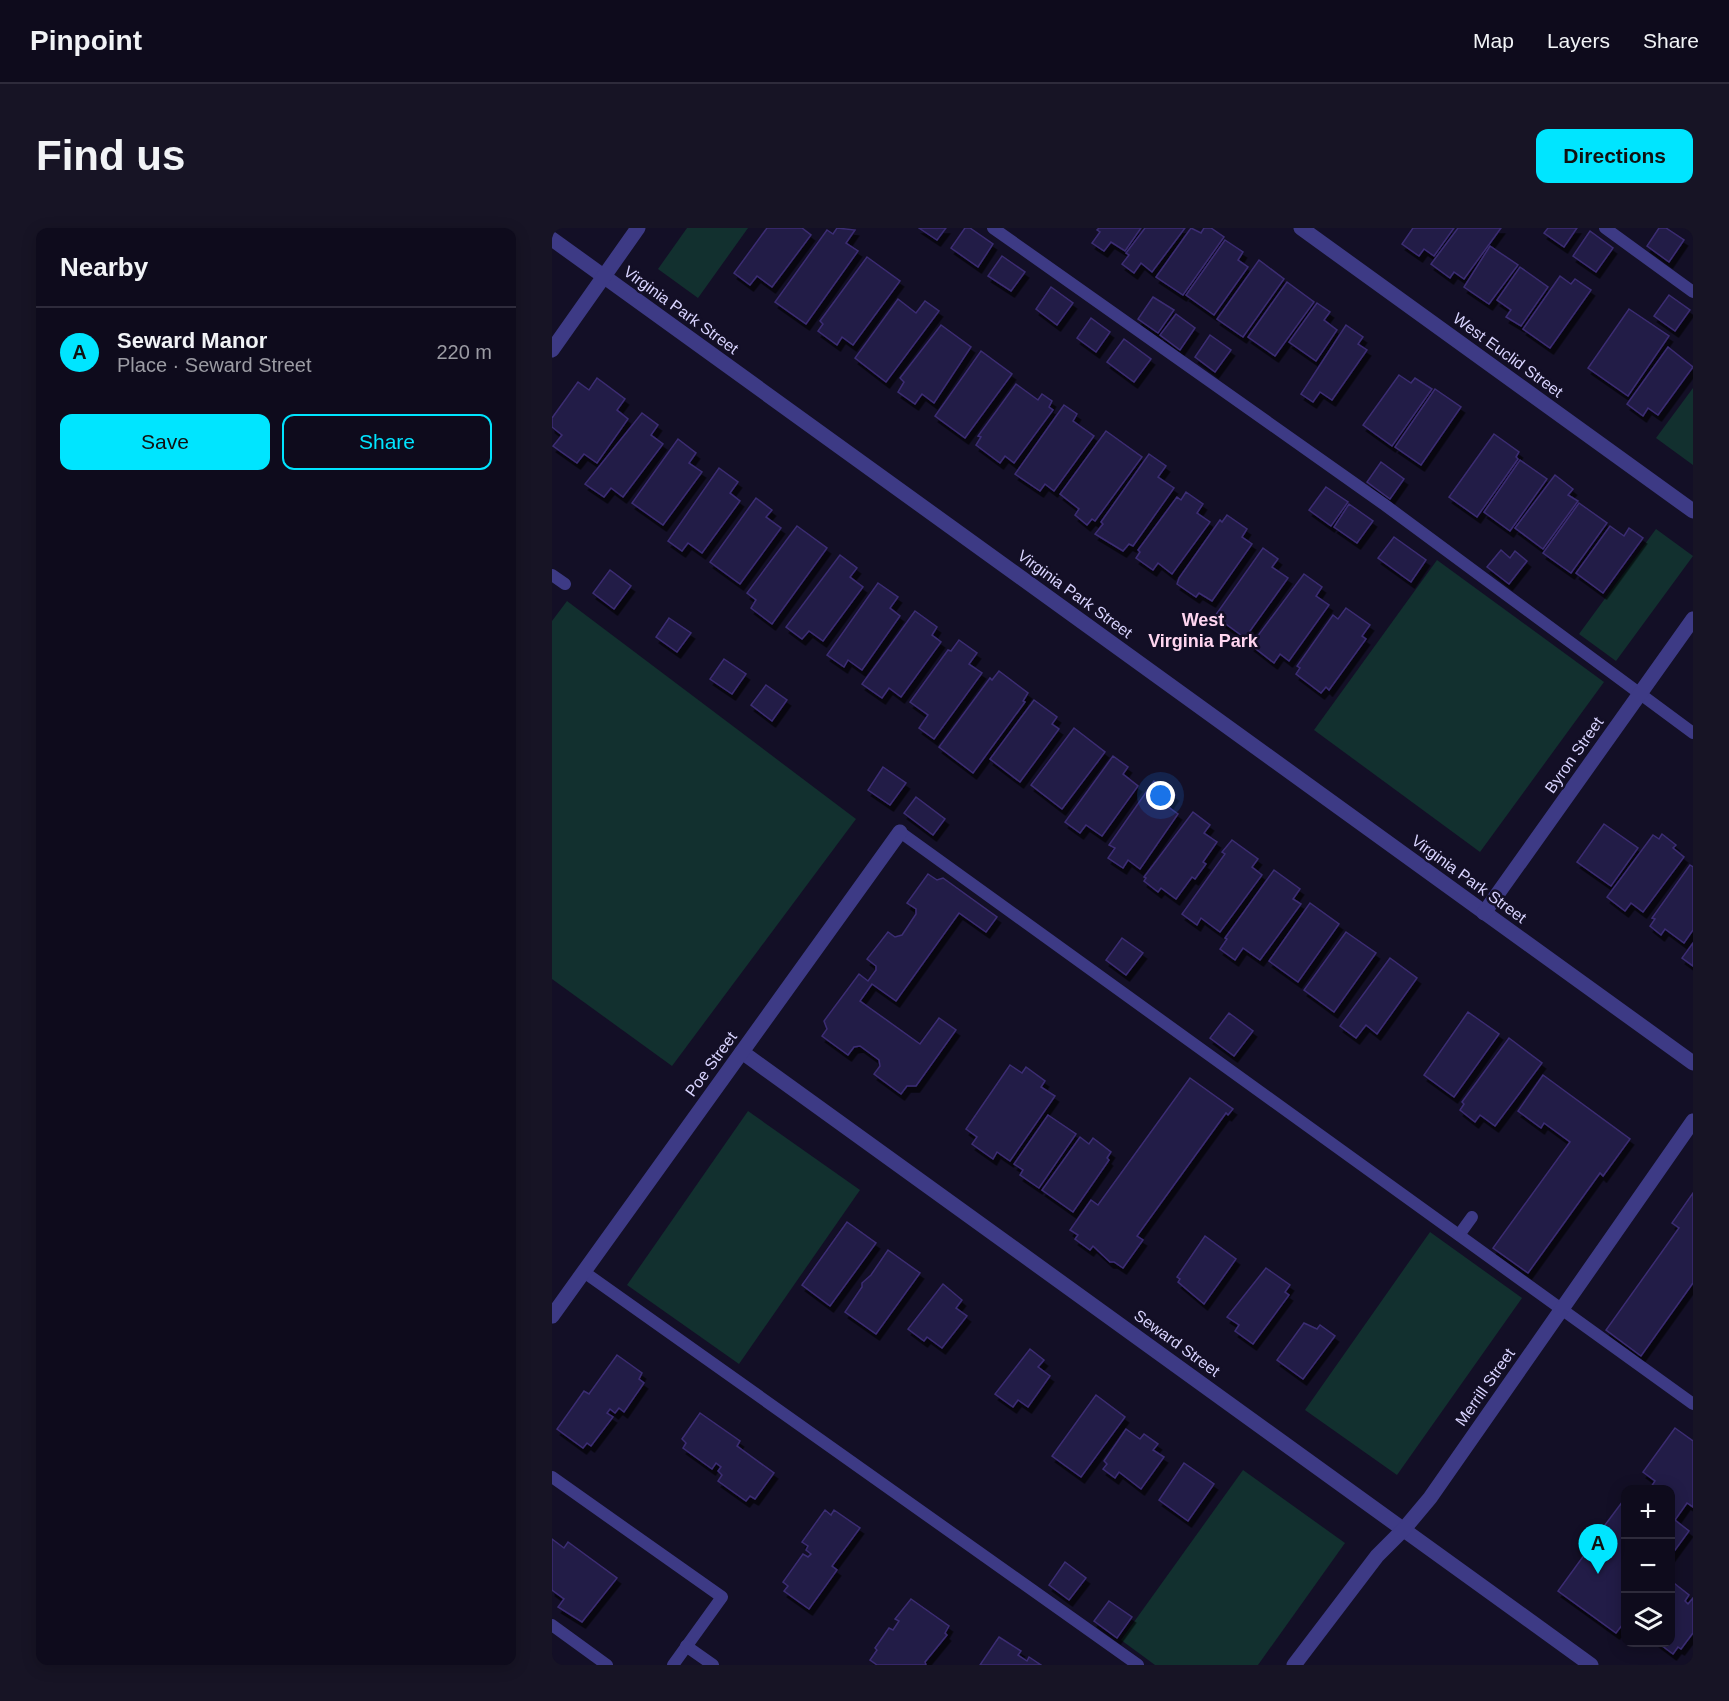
<!DOCTYPE html>
<html lang="en">
<head>
<meta charset="utf-8">
<style>
	body { margin:0; font-family:Arial,sans-serif; background:#171425; color:#f1f3f6 }
	.controls { position:absolute; right:18px; bottom:18px; display:grid; overflow:hidden; border-radius:12px; box-shadow:0 3px 15px #0003 }
	.controls button { width:54px; height:54px; display:grid; place-items:center; padding:0; border:0; border-bottom:2px solid #2e2b3b; background:#0e0b1c; color:#f1f3f6; font:30px sans-serif }
	.you { position:absolute; left:609px; top:568px; width:21px; height:21px; margin:-15px; border:4px solid #fff; border-radius:50%; background:#1a73e8; box-shadow:0 0 0 9px #1a73e833 }
	.badge { display:grid; place-items:center; width:39px; height:39px; border-radius:50%; background:#00e5ff; color:#111; font-size:20px; font-weight:700 }
	.pin { position:absolute; translate:-50% -50px; filter:drop-shadow(0 2px 3px #0008) }
	.pin::after { content:''; position:absolute; top:32px; width:21px; height:18px; background:inherit; clip-path:polygon(0 0,100% 0,50% 100%) }
	.list { margin:0; padding:0; list-style:none }
	h2 { display:flex; justify-content:space-between; align-items:center; height:78px; margin:0; padding:0 24px; font-size:26px }
	h2 small { font-size:20px; font-weight:400; color:#9b9ba3 }
	.list li { display:grid; grid-template-columns:39px 1fr auto; gap:18px; align-items:center; box-sizing:border-box; height:90px; padding:0 24px; border-top:2px solid #2e2b3b }
	.list b { display:block; font-size:22px; white-space:nowrap }
	.list p { margin:0; font-size:20px; white-space:nowrap; color:#9b9ba3 }
	.list em { font-size:20px; font-style:normal; color:#9b9ba3 }
	.actions { display:flex; gap:12px; padding:18px 24px }
	.actions a { flex:1; padding:14px 0; border:2px solid #00e5ff; border-radius:12px; text-align:center; font-size:21px; color:#00e5ff }
	.actions .main { background:#00e5ff; color:#111 }
	.icon { flex:none; width:33px; height:33px; fill:none; stroke:currentColor; stroke-width:2; stroke-linecap:round; stroke-linejoin:round }
	.map { position:relative; flex:none; width:1141px; height:1437px; overflow:hidden; border-radius:12px }
	header { display:flex; align-items:center; gap:36px; box-sizing:border-box; height:84px; padding:0 30px; background:#0e0b1c; border-bottom:2px solid #2e2b3b }
	header strong { font-size:28px }
	nav { display:flex; gap:33px; margin-inline-start:auto; font-size:21px }
	.intro { display:flex; align-items:center; justify-content:space-between; box-sizing:border-box; height:144px; padding:0 36px }
	h1 { margin:0; font-size:42px }
	.button { padding:15px 27px; border-radius:12px; background:#00e5ff; color:#111; font-size:21px; font-weight:700 }
	main { display:flex; gap:36px; padding:0 36px }
	aside { flex:1; background:#0e0b1c; border-radius:12px; box-shadow:0 3px 15px #0003 }
	.map>svg:first-child { display:block }
</style>
</head>
<body>
<header>
<strong>Pinpoint</strong>
<nav><a>Map</a><a>Layers</a><a>Share</a></nav>
</header>
<div class="intro"><h1>Find us</h1><a class="button">Directions</a></div>
<main>
<aside>
<h2>Nearby<small></small></h2>
<ul class="list">
<li><span class="badge">A</span><div><b>Seward Manor</b><p>Place · Seward Street</p></div><em>220 m</em></li>
</ul>
<div class="actions"><a class="main">Save</a><a>Share</a></div>
</aside>
<div class="map">
<svg width="1141" height="1437" viewBox="0 0 1141 1437">
	<defs>
		<filter id="shadow"><feDropShadow dx="3.5" dy="6" stdDeviation="0" flood-color="#0009"/></filter>
	</defs>
	<rect width="100%" height="100%" fill="#130f26"/>
	<!-- green -->
	<g fill="#12302f">
		<path d="M135 0H196L146 70 106 41Z"/>
		<path d="M1141 160V237L1104 210Z"/>
		<path d="M1104 301 1141 328 1064 433 1027 406Z"/>
		<path d="M885 332 1052 454 928 624 762 502Z"/>
		<path d="M15 373 304 591 120 838 0 751V393Z"/>
		<path d="M196 883 308 962 187 1136 75 1057Z"/>
		<path d="M878 1004 970 1070 845 1247 753 1182Z"/>
		<path d="M691 1242 793 1315 706 1437H603L569 1412Z"/>
	</g>
	<!-- building -->
	<g fill="#241b47" stroke="#3b2d73" stroke-width="1.5" filter="url(#shadow)">
		<path d="M215 0H250L259 7 220 59 205 48 198 57 182 45Z"/>
		<path d="M285 0 303 2 294 15 306 23 254 96 223 74 275 2 281 6Z"/>
		<path d="M367 0H394L385 12Z"/>
		<path d="M413 0H418L441 16 426 39 399 20Z"/>
		<path d="M547 0H589L573 23 559 14 552 23 540 15 548 4 545 2Z"/>
		<path d="M593 0H633L600 44 589 35 582 45 570 36 577 27 574 25Z"/>
		<path d="M639 0 649 5 652 0H659L672 9 631 67 604 49Z"/>
		<path d="M861 0H902L882 28 872 21 867 28 850 16Z"/>
		<path d="M906 0H949L912 51 902 44 898 50 879 36Z"/>
		<path d="M996 0H1025L1012 19 992 5Z"/>
		<path d="M1107 0H1114L1132 12 1117 34 1095 18Z"/>
		<path d="M1038 3 1061 20 1044 44 1021 28Z"/>
		<path d="M673 12 691 24 686 32 696 39 662 87 634 67Z"/>
		<path d="M938 18 966 37 937 76 912 59Z"/>
		<path d="M450 28 473 44 459 63 436 48Z"/>
		<path d="M315 29 348 53 301 117 290 109 285 117 266 103 271 96 268 93Z"/>
		<path d="M707 32 732 51 691 109 665 91Z"/>
		<path d="M968 39 996 59 969 98 954 89 959 82 945 72Z"/>
		<path d="M1008 48 1019 56 1023 51 1039 62 998 120 971 101Z"/>
		<path d="M735 54 762 74 723 128 696 109Z"/>
		<path d="M499 59 521 75 505 97 484 81Z"/>
		<path d="M1117 67 1138 82 1123 103 1102 88Z"/>
		<path d="M601 69 622 82 606 105 586 91Z"/>
		<path d="M346 71 364 85 373 73 387 83 334 154 303 130Z"/>
		<path d="M765 75 778 84 772 92 785 102 764 133 737 114Z"/>
		<path d="M1077 81 1117 108 1076 168 1036 140Z"/>
		<path d="M624 86 643 100 628 122 608 107Z"/>
		<path d="M539 90 558 104 544 124 525 110Z"/>
		<path d="M389 97 419 119 382 175 370 166 363 176 346 164 352 154 348 150Z"/>
		<path d="M794 97 811 109 806 116 815 122 780 172 768 164 761 174 749 166Z"/>
		<path d="M658 107 679 122 663 144 643 129Z"/>
		<path d="M572 111 599 131 582 154 555 134Z"/>
		<path d="M1116 119 1141 139 1106 187 1096 180 1091 188 1075 176Z"/>
		<path d="M429 123 460 146 413 210 383 188Z"/>
		<path d="M847 147 859 155 863 150 880 161 840 218 811 197Z"/>
		<path d="M45 150 73 171 65 182 76 191 45 235 32 226 25 235 1 218 10 207 0 199V190L26 154 37 162Z"/>
		<path d="M464 156 486 172 490 166 500 173 497 179 501 182 462 235 453 228 448 235 424 217 429 209 426 208Z"/>
		<path d="M883 161 909 179 869 237 843 219Z"/>
		<path d="M512 177 525 186 521 193 542 208 502 263 493 256 488 263 463 246Z"/>
		<path d="M90 185 106 197 99 207 111 216 71 269 59 260 52 269 33 256Z"/>
		<path d="M554 203 590 229 543 293 540 291 535 297 523 287 527 281 508 266Z"/>
		<path d="M942 206 967 224 964 229 966 231 925 289 897 269Z"/>
		<path d="M126 211 144 225 137 235 150 244 111 297 80 275Z"/>
		<path d="M597 226 614 238 606 249 622 260 581 318 577 316 571 323 543 306 551 296 549 294Z"/>
		<path d="M968 232 995 251 958 303 932 284Z"/>
		<path d="M829 234 852 251 838 271 815 254Z"/>
		<path d="M167 240 186 254 178 265 188 273 150 325 136 315 130 323 116 313Z"/>
		<path d="M1003 247 1021 261 1016 267 1026 273 991 321 963 300Z"/>
		<path d="M774 259 796 274 779 298 757 282Z"/>
		<path d="M634 264 651 276 645 285 658 294 620 346 606 335 601 342 584 330 588 324 586 322 625 269 629 272Z"/>
		<path d="M204 270 220 282 214 289 229 300 188 356 158 334Z"/>
		<path d="M1027 275 1055 295 1019 345 991 325Z"/>
		<path d="M797 276 821 293 805 315 782 299Z"/>
		<path d="M675 287 695 301 690 309 700 316 660 373 647 365 644 369 625 356 627 350 668 292 670 294Z"/>
		<path d="M245 298 275 320 220 396 199 380 204 372 195 365Z"/>
		<path d="M1058 298 1072 308 1077 300 1091 310 1051 365 1024 345Z"/>
		<path d="M842 309 874 332 859 354 826 330Z"/>
		<path d="M711 320 726 331 720 339 736 350 693 410 663 388Z"/>
		<path d="M949 322 958 330 963 323 975 333 957 356 935 339Z"/>
		<path d="M288 327 305 340 298 349 311 359 271 413 257 403 250 411 234 399Z"/>
		<path d="M58 342 79 358 62 381 41 365Z"/>
		<path d="M752 346 770 359 764 368 777 377 737 433 728 426 722 435 699 417Z"/>
		<path d="M326 355 346 369 338 380 348 388 310 442 296 432 292 439 275 427Z"/>
		<path d="M794 380 818 397 810 408 814 411 777 462 774 459 769 465 744 446 748 440 745 438 781 387 786 391Z"/>
		<path d="M363 383 385 399 380 407 389 414 349 469 337 460 330 470 310 456Z"/>
		<path d="M117 390 139 405 125 424 104 409Z"/>
		<path d="M407 412 425 425 417 436 430 445 382 511 367 500 376 487 358 474 396 422 399 423Z"/>
		<path d="M172 431 194 446 180 466 158 451Z"/>
		<path d="M447 443 476 465 471 473 473 474 421 545 387 519 438 450 440 452Z"/>
		<path d="M214 457 235 472 220 493 199 477Z"/>
		<path d="M482 472 505 489 500 496 507 501 468 554 438 531Z"/>
		<path d="M522 500 553 524 510 581 479 557Z"/>
		<path d="M561 528 576 539 571 546 586 558 550 608 534 597 528 605 513 594Z"/>
		<path d="M331 539 354 555 338 577 316 562Z"/>
		<path d="M602 553 623 567 615 578 626 586 588 641 576 632 571 640 556 630 563 620 557 617Z"/>
		<path d="M364 569 393 591 381 607 352 585Z"/>
		<path d="M641 584 658 597 652 605 665 614 651 634 654 636 643 651 640 649 624 671 609 660 606 664 592 653 594 650 592 649Z"/>
		<path d="M1052 596 1086 620 1059 658 1025 634Z"/>
		<path d="M1110 606 1124 617 1121 620 1132 629 1091 684 1079 675 1073 683 1055 669 1101 607 1107 611Z"/>
		<path d="M680 612 706 631 700 639 710 647 668 704 649 690 645 697 630 686 673 626 670 624Z"/>
		<path d="M1138 637 1141 639V702L1132 715 1113 701 1109 707 1098 698 1103 691 1100 690Z"/>
		<path d="M722 642 748 661 741 671 749 676 708 732 691 720 683 732 668 721 675 711 673 710Z"/>
		<path d="M376 646 385 652 391 650 445 689 434 704 407 685 344 773 320 756 308 773 368 816 387 790 404 802 364 858H355L349 866 322 846 328 838 327 832 308 818 302 819 296 827 270 808 275 801 272 793 307 746 316 753 324 742V738L315 731 336 704 343 709 350 707 364 686V681L355 675Z"/>
		<path d="M758 675 787 696 746 754 717 733Z"/>
		<path d="M794 704 824 725 782 784 752 762Z"/>
		<path d="M570 710 591 725 574 747 554 732Z"/>
		<path d="M1141 715V738L1130 730Z"/>
		<path d="M838 730 865 750 825 806 814 797 804 810 788 798Z"/>
		<path d="M916 784 947 806 902 869 872 847Z"/>
		<path d="M677 785 701 803 682 828 658 810Z"/>
		<path d="M957 810 990 835 943 898 928 887 923 894 908 882 912 876 910 874Z"/>
		<path d="M458 837 470 845 474 839 493 853 489 859 503 868 458 933 445 924 441 931 420 916 425 909 414 901Z"/>
		<path d="M991 847 1078 911 1051 948 1048 945 976 1045 941 1020 1018 914 992 895 989 900 966 883Z"/>
		<path d="M638 850 681 881 676 887 674 885 585 1008 591 1012 571 1040 562 1034H558L541 1018 538 1022 523 1011 526 1007 518 1002 539 972 546 977Z"/>
		<path d="M496 887 524 906 487 960 468 947 471 942 462 936Z"/>
		<path d="M528 909 537 916 541 910 559 924 555 930 557 932 521 984 490 962Z"/>
		<path d="M1141 965V1055L1089 1128 1054 1102 1127 1000 1120 995Z"/>
		<path d="M295 994 324 1015 278 1078 250 1057Z"/>
		<path d="M653 1008 684 1031 652 1076 626 1054 628 1051 625 1049Z"/>
		<path d="M336 1022 368 1045 324 1106 293 1084 310 1059V1055L319 1047Z"/>
		<path d="M714 1040 738 1057 733 1064 737 1067 701 1116 683 1103 687 1097 675 1089Z"/>
		<path d="M391 1056 410 1072 404 1080 415 1088 390 1120 375 1109 372 1113 356 1101Z"/>
		<path d="M752 1095 765 1101 768 1097 783 1108 751 1151 725 1132Z"/>
		<path d="M478 1121 492 1132 486 1139 498 1148 476 1179 466 1172 461 1179 443 1166Z"/>
		<path d="M65 1127 90 1145 87 1151 92 1155 72 1184 67 1180 63 1185 58 1181 55 1185 61 1189 39 1218 35 1215 31 1220 5 1201 32 1163 37 1166Z"/>
		<path d="M544 1167 573 1189 529 1249 500 1228Z"/>
		<path d="M148 1185 188 1213 185 1218 222 1245 203 1271 198 1268 194 1273 166 1253 170 1247 166 1243 169 1239 164 1235 160 1241 131 1220 134 1215 130 1211Z"/>
		<path d="M1123 1200 1141 1213V1279L1135 1275 1123 1292 1137 1303 1118 1329V1262H1097L1103 1253 1091 1244Z"/>
		<path d="M574 1201 588 1211 592 1206 606 1216 601 1222 612 1229 589 1261 567 1244 563 1250 551 1241 555 1236 552 1233Z"/>
		<path d="M632 1235 662 1256 636 1293 607 1272Z"/>
		<path d="M1074 1269V1392L1064 1405 1006 1363 1038 1319 1051 1328 1063 1311 1050 1301Z"/>
		<path d="M273 1282 279 1287 282 1282 308 1300 280 1338 285 1342 257 1381 232 1363 236 1358 231 1354 251 1326 256 1329 259 1326 254 1322 256 1318 250 1314Z"/>
		<path d="M0 1311 12 1320 16 1314 65 1350 30 1394 6 1379 12 1371 0 1362Z"/>
		<path d="M513 1334 534 1350 517 1372 497 1357Z"/>
		<path d="M1118 1352 1137 1367 1133 1373 1136 1376 1141 1370V1405L1129 1421 1126 1419 1121 1426 1105 1414H1118Z"/>
		<path d="M359 1371 397 1398 393 1405 395 1407 373 1434 374 1437H325L318 1432 325 1422 323 1420 337 1400 341 1402 347 1393 343 1391Z"/>
		<path d="M557 1373 580 1389 565 1410 542 1393Z"/>
		<path d="M447 1409 469 1423 466 1427 475 1433 477 1429 489 1437H428Z"/>
	</g>
	<g fill="none" stroke-linecap="round" stroke-linejoin="round">
		<!-- service -->
		<g stroke="#3d3a85" stroke-width="12">
			<path d="M441 0 833 277 1141 505"/>
			<path d="M1053 0 1141 64"/>
			<path d="M0 347 13 356"/>
			<path d="M348 604 1141 1176"/>
			<path d="M907 1007 920 989"/>
			<path d="M32 1044 586 1437"/>
			<path d="M0 1249 170 1369 121 1437"/>
			<path d="M0 1397 55 1437"/>
			<path d="M134 1418 161 1437"/>
		</g>
		<!-- minor -->
		<g stroke="#3d3a85" stroke-width="15">
			<path d="M749 0 1141 283"/>
			<path d="M0 11 1141 835"/>
			<path d="M0 122 86 0"/>
			<path d="M932 685 1141 391"/>
			<path d="M190 824 1039 1437"/>
			<path d="M0 1088 348 604"/>
			<path d="M742 1437 825 1328 852 1301 878 1270 1141 893"/>
		</g>
	</g>
	<g text-anchor="middle" dominant-baseline="central" stroke-width="5" stroke-linejoin="round" paint-order="stroke">
		<!-- street labels -->
		<g font-size="16" fill="#d9d4ff" stroke="#130f26">
			<text transform="translate(129 82) rotate(36)">Virginia Park Street</text>
			<text transform="translate(956 127) rotate(36)">West Euclid Street</text>
			<text transform="translate(523 366) rotate(36)">Virginia Park Street</text>
			<text transform="translate(1022 527) rotate(-55)">Byron Street</text>
			<text transform="translate(917 651) rotate(36)">Virginia Park Street</text>
			<text transform="translate(159 836) rotate(-54)">Poe Street</text>
			<text transform="translate(625 1115) rotate(36)">Seward Street</text>
			<text transform="translate(933 1159) rotate(-55)">Merrill Street</text>
		</g>
		<!-- neighbourhood labels -->
		<g font-size="18" font-weight="bold" fill="#ffd6f0" stroke="#130f26">
			<text x="651" y="392">West<tspan x="651" dy="21">Virginia Park</tspan></text>
		</g>
	</g>
</svg>
<div class="controls">
<button>+</button>
<button>−</button>
<button><svg class="icon" aria-label="layers" viewBox="0 0 24 24"><path d="M12 4l9 5-9 5-9-5zM3 14l9 5 9-5"/></svg></button>
</div>
<div class="you"></div>
<div class="pin badge" style="left:1046px;top:1346px">A</div>
</div>
</main>
</body>
</html>
